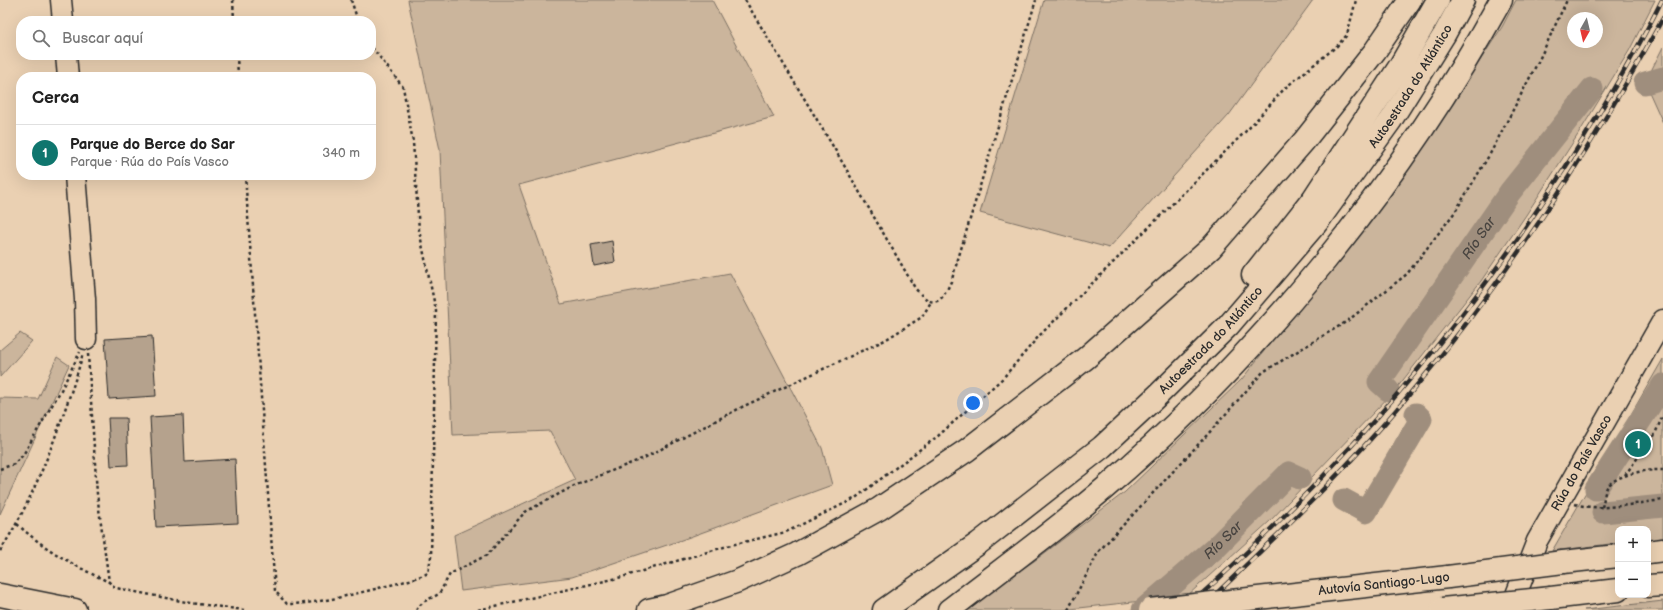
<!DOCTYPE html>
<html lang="es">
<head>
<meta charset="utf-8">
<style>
	body { margin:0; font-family:"Balsamiq Sans",sans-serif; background:#f6f6f6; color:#222 }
	.controls { position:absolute; right:12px; bottom:12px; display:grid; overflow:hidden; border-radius:8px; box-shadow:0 4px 16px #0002 }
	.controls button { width:36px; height:36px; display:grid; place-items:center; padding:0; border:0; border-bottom:1px solid #e0e0e0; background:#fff; color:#222; font:20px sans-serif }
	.compass { position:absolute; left:1567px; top:12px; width:36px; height:36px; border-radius:50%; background:#fff; box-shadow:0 4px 16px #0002; rotate:188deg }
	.you { position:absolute; left:973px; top:403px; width:14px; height:14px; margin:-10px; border:3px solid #fff; border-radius:50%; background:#1a73e8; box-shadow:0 0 0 6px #1a73e833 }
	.badge { display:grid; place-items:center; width:26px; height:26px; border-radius:50%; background:#0f766e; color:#fff; font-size:13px; font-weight:700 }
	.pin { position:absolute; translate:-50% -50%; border:2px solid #fff; box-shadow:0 1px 4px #0006 }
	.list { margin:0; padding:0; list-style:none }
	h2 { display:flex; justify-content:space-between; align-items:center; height:52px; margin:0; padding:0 16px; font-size:17px }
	h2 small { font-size:13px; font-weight:400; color:#767676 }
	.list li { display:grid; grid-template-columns:26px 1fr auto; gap:12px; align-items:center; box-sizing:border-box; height:56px; padding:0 16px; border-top:1px solid #e0e0e0 }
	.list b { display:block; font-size:15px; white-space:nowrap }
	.list p { margin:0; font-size:13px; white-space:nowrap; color:#767676 }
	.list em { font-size:13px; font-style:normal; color:#767676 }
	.icon { flex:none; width:22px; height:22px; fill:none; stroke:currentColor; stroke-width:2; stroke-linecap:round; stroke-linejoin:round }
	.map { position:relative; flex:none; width:1663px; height:610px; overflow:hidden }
	.search { position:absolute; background:#fff; box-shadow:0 4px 16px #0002; left:16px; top:16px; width:360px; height:44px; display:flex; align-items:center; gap:10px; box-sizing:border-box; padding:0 14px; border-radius:16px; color:#767676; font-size:15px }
	.panel { position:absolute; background:#fff; box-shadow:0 4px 16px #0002; left:16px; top:72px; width:360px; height:108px; border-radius:16px }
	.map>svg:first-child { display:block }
</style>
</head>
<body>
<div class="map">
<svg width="1663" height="610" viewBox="0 0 1663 610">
	<rect width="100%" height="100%" fill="#ead0b2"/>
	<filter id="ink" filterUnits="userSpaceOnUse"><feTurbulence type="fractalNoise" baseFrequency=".025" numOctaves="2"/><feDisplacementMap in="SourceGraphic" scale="8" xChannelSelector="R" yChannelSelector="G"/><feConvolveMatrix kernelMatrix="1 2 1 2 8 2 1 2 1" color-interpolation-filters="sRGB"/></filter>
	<g filter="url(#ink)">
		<!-- green -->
		<g fill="#cbb59c" stroke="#7b7064" fill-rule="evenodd">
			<path d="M408 0H712L774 117 519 185 561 304 730 273 822 448 832 485 676 542 572 577 461 591 454 535 575 480 550 431 453 435 440 150Z"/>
			<path d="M1044 0H1313L1229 115 1109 248 980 213Z"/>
			<path d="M1516 0H1655L1629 51 1579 133 1526 215 1481 281 1396 389 1270 521 1187 596 1061 610H960L1034 561 1125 492 1242 379 1417 157 1502 27ZM1573 18H1597V42H1573Z"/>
			<path d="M1663 47V123L1645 83Z"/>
			<path d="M20 333 32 341 0 377V350Z"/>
			<path d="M57 357 69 365 0 514V398L38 399Z"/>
			<path d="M1663 359V538L1648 540V529H1618V543L1552 551Z"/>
			<path d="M1663 601V610H1584Z"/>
		</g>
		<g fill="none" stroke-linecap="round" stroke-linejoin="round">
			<!-- river -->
			<g stroke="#9f8e7d" stroke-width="23">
				<path d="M1645 83 1663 78"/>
				<path id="s1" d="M1388 390 1379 382 1510 192 1592 89"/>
				<path d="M1596 489 1663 385"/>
				<path d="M1344 500 1366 512 1421 419 1416 414"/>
				<path d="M1603 512 1663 506"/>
				<path id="s2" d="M1143 610 1214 549 1289 473 1300 478"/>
			</g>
		</g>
		<!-- building -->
		<g fill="#b5a28d" stroke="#2b2b2b">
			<path d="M612 241 615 262 594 266 591 245Z"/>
			<path d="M152 336 156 396 109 399 105 339Z"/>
			<path d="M183 415 185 462 235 459 238 523 156 527 150 417Z"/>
			<path d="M108 418H126L128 465 111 466Z"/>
		</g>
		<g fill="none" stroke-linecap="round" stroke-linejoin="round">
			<defs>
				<g id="minor">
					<path d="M61 0 63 21"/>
					<path d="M66 55 68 77"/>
					<path d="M75 175 85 299 86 339"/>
					<path id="s3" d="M1510 610 1537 541 1663 320"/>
				</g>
				<g id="highway">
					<path d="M1253 275 1313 199 1400 66 1438 0"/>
					<path d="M1648 552 1663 550"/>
					<path d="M1563 562 1618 556"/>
					<path d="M1648 586 1663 585"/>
					<path d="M0 595 75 610"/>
					<path d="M1551 598 1618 590"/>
					<path d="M1231 601 1448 577"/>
					<path d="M649 610 667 606 738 581 797 554 879 509 967 450 1086 358 1211 248 1304 141 1375 51 1410 0"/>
					<path id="s4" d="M884 610 979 543 1102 447 1159 394 1228 326 1318 221 1391 120 1444 35 1463 0"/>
					<path d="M949 610C1002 569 1056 530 1106 487 1264 351 1401 182 1501 0"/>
				</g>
			</defs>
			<!-- minor casing -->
			<use href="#minor" stroke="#2b2b2b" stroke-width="23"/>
			<!-- highway casing -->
			<use href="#highway" stroke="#2b2b2b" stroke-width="25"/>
			<!-- path -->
			<g stroke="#2b2b2b" stroke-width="2.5" stroke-dasharray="3 3" stroke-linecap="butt">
				<path d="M233 0 234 21"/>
				<path d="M351 0 358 21"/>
				<path d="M745 0 834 148 915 288C934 311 942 303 952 279L1036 0"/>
				<path d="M237 55 238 77"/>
				<path d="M245 175 275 591 287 604C316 604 346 596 375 589 393 584 411 581 428 573L431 557 436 311 419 230 413 142 403 87 371 46"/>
				<path d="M88 354 97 494 109 582 116 588 191 603 244 610"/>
				<path d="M0 469 14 464 23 455 61 390 80 352"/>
				<path d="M1625 475 1639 456 1652 441 1663 415"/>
				<path d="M1575 504C1601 512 1636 503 1663 500"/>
				<path d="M1602 507C1604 501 1604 491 1608 486 1618 474 1648 469 1663 470"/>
				<path d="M17 524C44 549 76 567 109 582"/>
				<path d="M0 551C26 511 45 466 61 421 69 398 77 376 83 353"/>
				<path d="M416 610 423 602 439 594 450 574 487 555 525 512 574 486 644 458 742 407 885 340 922 317 931 302"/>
				<path d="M478 610 622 577 731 545 786 532 854 499 938 436 1003 378 1039 336 1250 127 1285 88 1337 46 1347 35 1356 0"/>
				<path d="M1068 610 1099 551 1208 434 1263 372 1346 322 1407 274 1455 212 1490 154 1539 60 1567 0"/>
			</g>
			<!-- minor -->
			<use href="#minor" stroke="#ead0b2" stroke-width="20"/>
			<!-- highway -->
			<use href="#highway" stroke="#ead0b2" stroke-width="22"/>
			<defs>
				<g id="rail">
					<path d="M1183 610C1221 578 1257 543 1292 508 1397 403 1490 286 1570 160 1603 108 1635 55 1662 0"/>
					<path d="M1196 610 1216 594C1282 531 1349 467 1408 396 1506 280 1590 151 1663 18"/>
				</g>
			</defs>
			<!-- rail casing -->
			<use href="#rail" stroke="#2b2b2b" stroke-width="4.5"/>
			<!-- rail -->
			<use href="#rail" stroke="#ead0b2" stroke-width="3" stroke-dasharray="9" stroke-linecap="butt"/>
			<defs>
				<g id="highway-bridge">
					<path d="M1448 577 1563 562"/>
					<path d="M1442 609 1551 598"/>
					<path d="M1150 610 1231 601"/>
				</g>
			</defs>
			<!-- highway-bridge casing -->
			<use href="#highway-bridge" stroke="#2b2b2b" stroke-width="25" stroke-linecap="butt"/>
			<!-- highway-bridge -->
			<use href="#highway-bridge" stroke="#ead0b2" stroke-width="22"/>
		</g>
	</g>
	<g text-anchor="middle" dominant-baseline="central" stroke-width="3" stroke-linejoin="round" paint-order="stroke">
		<!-- street labels -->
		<g font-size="13" fill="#2b2b2b" stroke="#ead0b2">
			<text stroke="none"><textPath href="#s4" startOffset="749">Autoestrada do Atlántico</textPath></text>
			<text stroke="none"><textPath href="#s4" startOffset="425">Autoestrada do Atlántico</textPath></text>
			<text stroke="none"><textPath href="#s3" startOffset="164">Rúa do País Vasco</textPath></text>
			<text transform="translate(1384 584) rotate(-6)">Autovía Santiago-Lugo</text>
		</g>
		<!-- water labels -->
		<g font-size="14" font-style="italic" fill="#484440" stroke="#ead0b2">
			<text stroke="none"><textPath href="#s1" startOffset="187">Río Sar</textPath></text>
			<text stroke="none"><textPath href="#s2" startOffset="106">Río Sar</textPath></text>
		</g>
	</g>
</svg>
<div class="controls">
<button>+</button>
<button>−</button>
</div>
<svg class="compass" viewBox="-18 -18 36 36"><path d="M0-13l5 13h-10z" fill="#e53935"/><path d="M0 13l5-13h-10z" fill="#767676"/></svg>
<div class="you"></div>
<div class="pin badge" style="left:1638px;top:444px">1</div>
<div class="search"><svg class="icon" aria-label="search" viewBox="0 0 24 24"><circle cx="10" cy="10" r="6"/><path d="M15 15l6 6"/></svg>Buscar aquí</div>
<section class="panel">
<h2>Cerca<small></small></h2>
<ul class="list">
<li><span class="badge">1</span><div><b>Parque do Berce do Sar</b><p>Parque · Rúa do País Vasco</p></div><em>340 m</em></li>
</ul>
</section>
</div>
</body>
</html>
